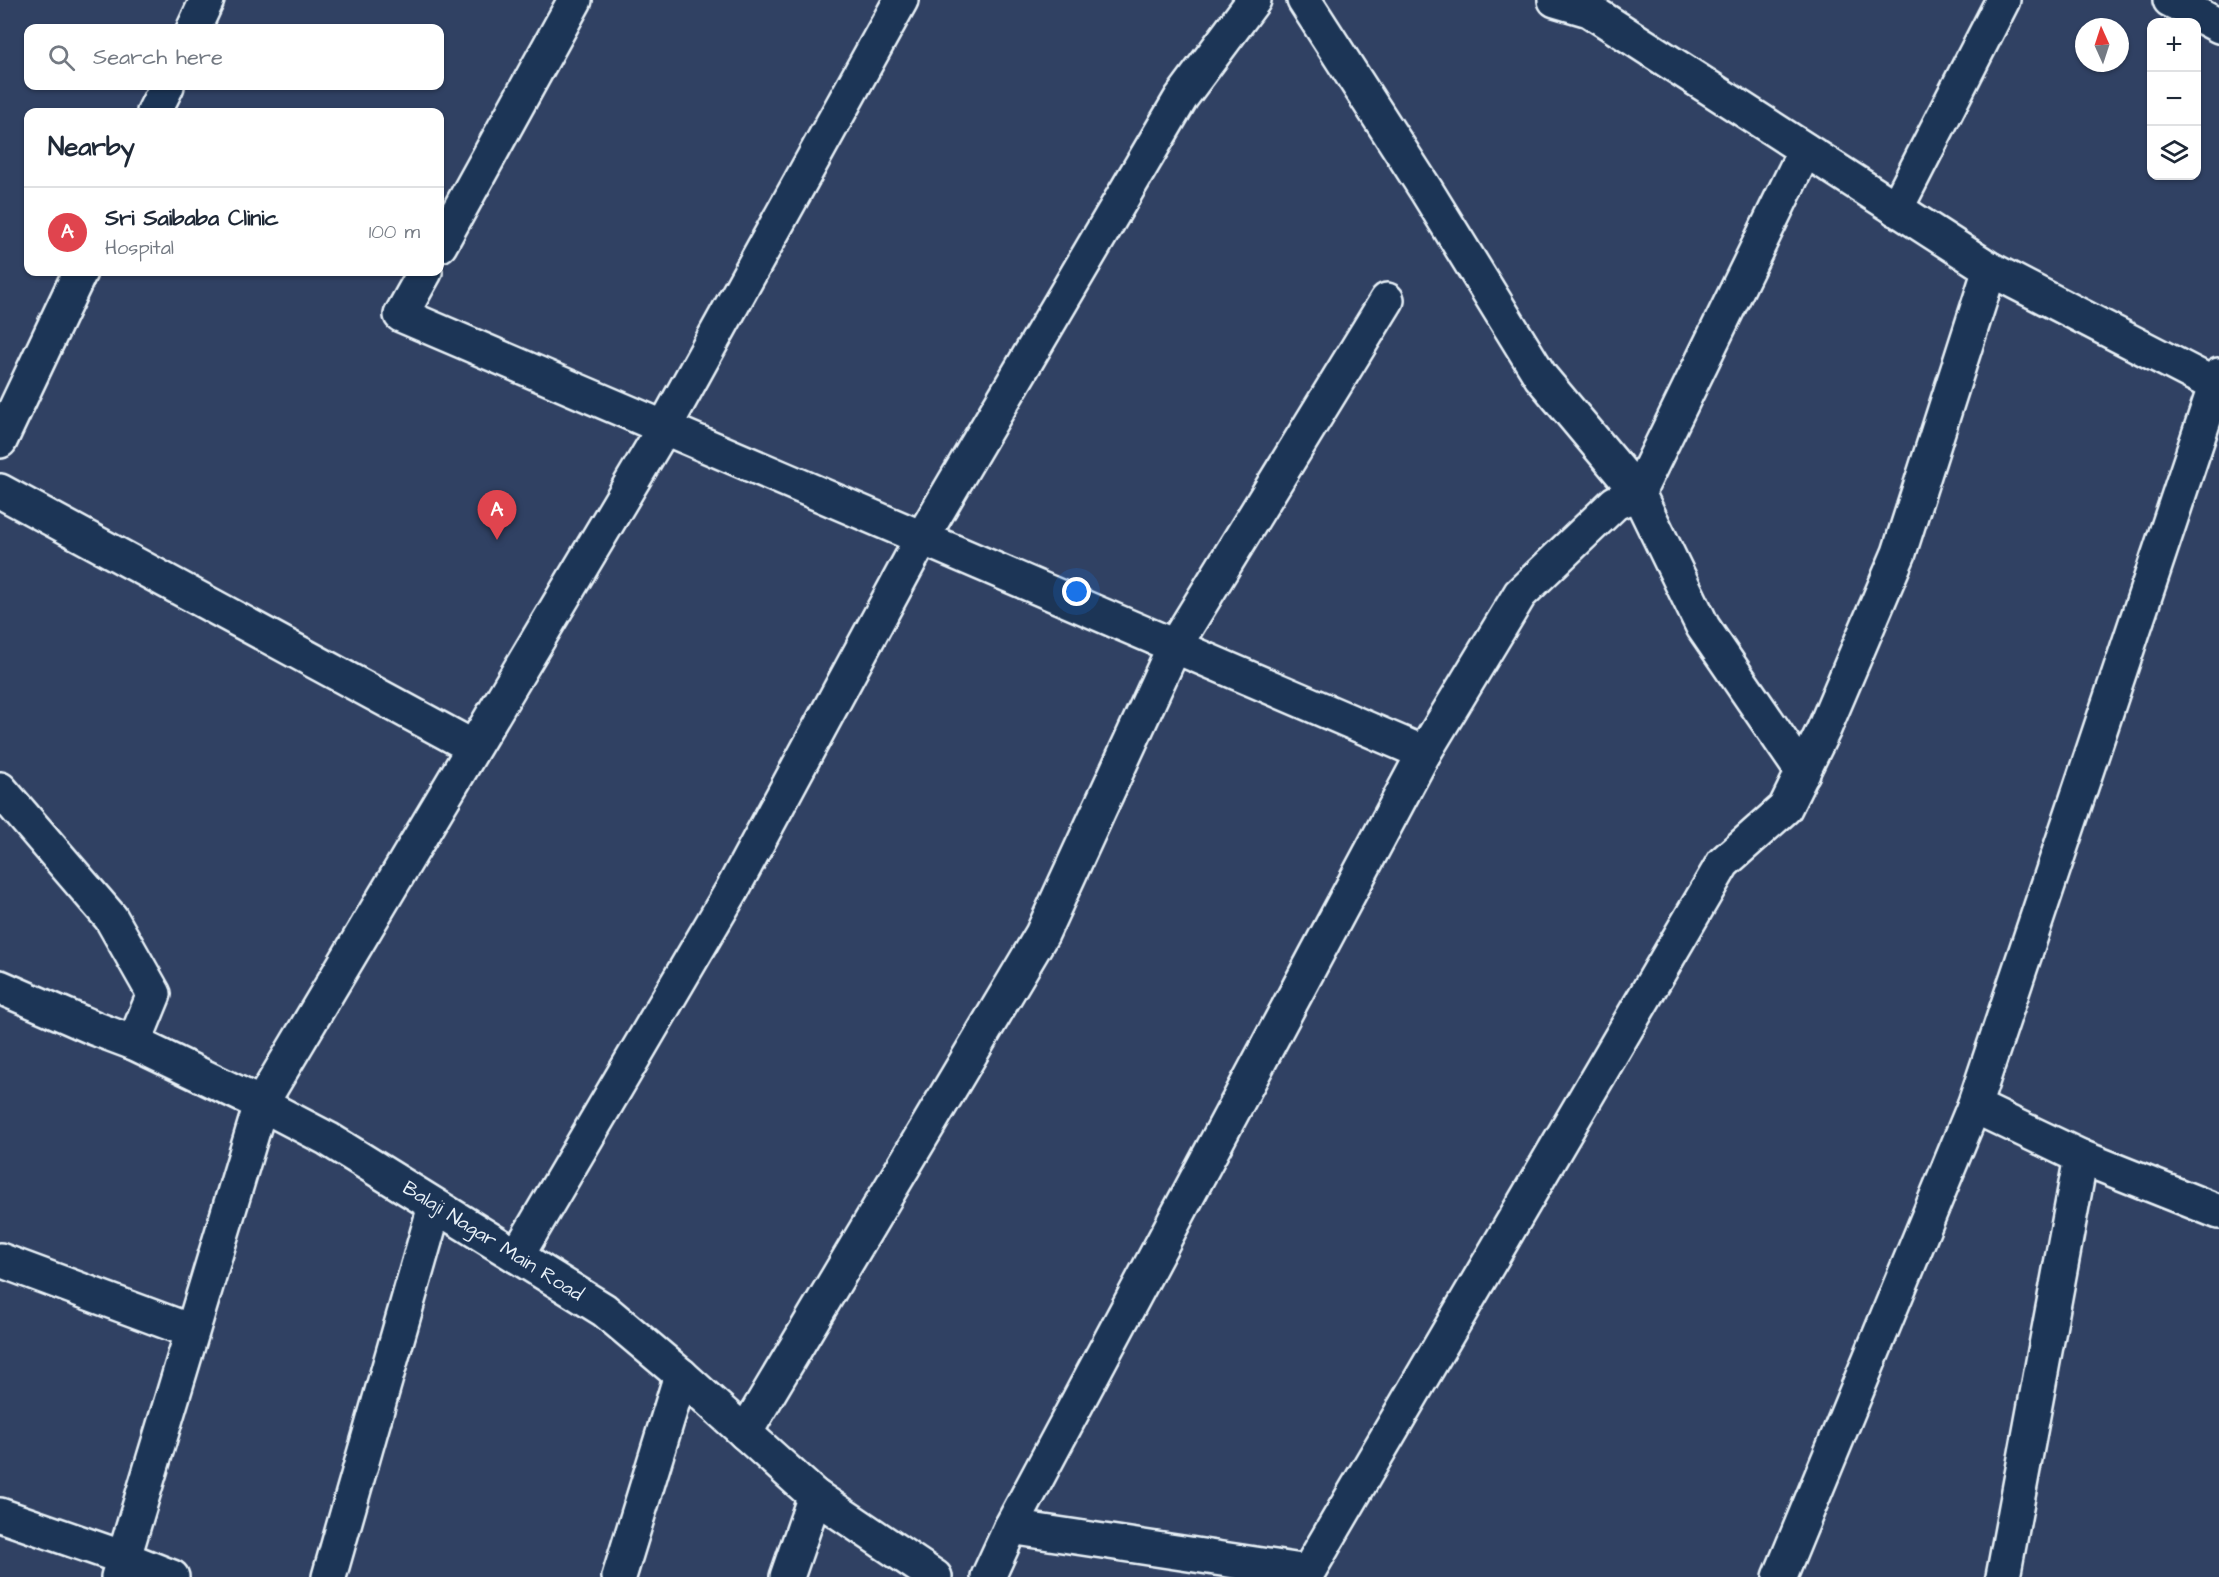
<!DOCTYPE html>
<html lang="en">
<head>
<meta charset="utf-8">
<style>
	body { margin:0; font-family:"Architects Daughter",sans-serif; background:#f6f6f7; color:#1f2937 }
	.controls { position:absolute; right:18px; top:18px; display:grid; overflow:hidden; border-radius:12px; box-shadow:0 2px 4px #0004 }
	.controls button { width:54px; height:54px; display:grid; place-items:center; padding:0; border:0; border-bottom:2px solid #e0e1e3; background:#fff; color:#1f2937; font:30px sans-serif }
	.compass { position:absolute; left:2075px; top:18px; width:54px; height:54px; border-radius:50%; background:#fff; box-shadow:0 2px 4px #0004; rotate:357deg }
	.you { position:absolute; left:1077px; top:592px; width:21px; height:21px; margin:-15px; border:4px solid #fff; border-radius:50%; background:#1a73e8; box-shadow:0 0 0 9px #1a73e833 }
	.badge { display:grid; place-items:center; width:39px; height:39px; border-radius:50%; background:#7c3aed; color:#fff; font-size:20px; font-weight:700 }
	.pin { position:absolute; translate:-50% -50px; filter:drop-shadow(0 2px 3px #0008) }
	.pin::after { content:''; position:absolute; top:32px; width:21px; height:18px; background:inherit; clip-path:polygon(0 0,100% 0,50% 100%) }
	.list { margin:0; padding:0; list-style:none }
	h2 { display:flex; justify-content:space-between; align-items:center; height:78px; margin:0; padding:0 24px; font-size:26px }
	h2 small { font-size:20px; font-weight:400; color:#747a83 }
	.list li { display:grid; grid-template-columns:39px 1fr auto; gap:18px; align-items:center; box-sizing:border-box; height:90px; padding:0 24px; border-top:2px solid #e0e1e3 }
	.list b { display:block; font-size:22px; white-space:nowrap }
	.list p { margin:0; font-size:20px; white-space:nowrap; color:#747a83 }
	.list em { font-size:20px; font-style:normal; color:#747a83 }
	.icon { flex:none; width:33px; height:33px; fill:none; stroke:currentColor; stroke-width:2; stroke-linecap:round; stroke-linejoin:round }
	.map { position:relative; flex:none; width:2219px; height:1577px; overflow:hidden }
	.search { position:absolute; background:#fff; box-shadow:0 2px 4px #0004; left:24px; top:24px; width:420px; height:66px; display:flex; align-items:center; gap:15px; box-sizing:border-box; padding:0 21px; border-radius:12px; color:#747a83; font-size:22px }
	.panel { position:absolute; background:#fff; box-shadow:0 2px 4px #0004; left:24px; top:108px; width:420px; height:168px; border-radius:12px }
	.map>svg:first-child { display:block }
</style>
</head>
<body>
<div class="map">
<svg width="2219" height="1577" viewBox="0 0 2219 1577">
	<rect width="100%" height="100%" fill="#304163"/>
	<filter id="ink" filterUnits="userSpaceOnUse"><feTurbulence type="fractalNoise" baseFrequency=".0167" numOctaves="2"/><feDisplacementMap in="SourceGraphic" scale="12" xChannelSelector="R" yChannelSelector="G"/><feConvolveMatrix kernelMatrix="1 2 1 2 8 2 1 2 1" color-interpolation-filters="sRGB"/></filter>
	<g filter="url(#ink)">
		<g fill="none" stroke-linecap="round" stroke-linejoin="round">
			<defs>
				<g id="minor">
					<path d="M1304 0 1426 190 1541 377 1638 493 1703 627 1803 773"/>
					<path d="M1555 0 1589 10 1990 269 2219 387"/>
					<path d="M2170 0 2219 26"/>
					<path d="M194 28 207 0"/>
					<path d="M154 112 167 86"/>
					<path d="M1896 209 2003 0"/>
					<path d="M440 245 575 0"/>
					<path d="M425 272 401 315 1424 753"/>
					<path d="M0 441 80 272"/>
					<path d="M0 491 473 747"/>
					<path d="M0 789 111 918 154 994 134 1043"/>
					<path d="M1974 1106 2081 1157 2219 1212"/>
					<path d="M517 1256 732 890 922 538 1181 98 1254 0"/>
					<path d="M0 1260 191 1331"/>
					<path d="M745 1433 1042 934 1174 647 1387 300"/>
					<path d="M0 1515 124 1558 172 1577"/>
					<path d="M1011 1527 1308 1572 1723 863 1785 808 1824 729 1899 553 1990 269"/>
					<path d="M118 1577 261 1104 664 428 901 0"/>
					<path d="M329 1577 435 1206"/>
					<path d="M619 1577 681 1375"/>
					<path d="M787 1577 815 1496"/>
					<path d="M988 1577 1011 1527 1424 753 1520 594 1615 503 1638 493 1805 150"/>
					<path d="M2003 1577 2081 1157"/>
				</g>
				<g id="tertiary">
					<path d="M0 987 94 1028 134 1043 261 1104 328 1139 604 1310 681 1375 815 1496 935 1577"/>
					<path d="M1780 1577 1974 1106 2219 375"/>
				</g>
			</defs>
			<!-- minor casing -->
			<use href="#minor" stroke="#e8f1f8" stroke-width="38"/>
			<!-- tertiary casing -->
			<use href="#tertiary" stroke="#e8f1f8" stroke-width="38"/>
			<!-- minor -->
			<use href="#minor" stroke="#1d3557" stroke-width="33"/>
			<!-- tertiary -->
			<use href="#tertiary" stroke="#1d3557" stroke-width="33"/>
		</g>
	</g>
	<g text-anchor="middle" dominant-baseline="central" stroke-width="5" stroke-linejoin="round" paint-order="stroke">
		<!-- street labels -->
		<g font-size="20" fill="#e8f1f8" stroke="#1d3557">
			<text transform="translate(493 1241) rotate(32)">Balaji Nagar Main Road</text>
		</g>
	</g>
</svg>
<div class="controls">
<button>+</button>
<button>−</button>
<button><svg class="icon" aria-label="layers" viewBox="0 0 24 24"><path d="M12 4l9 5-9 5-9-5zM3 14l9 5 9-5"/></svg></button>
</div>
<svg class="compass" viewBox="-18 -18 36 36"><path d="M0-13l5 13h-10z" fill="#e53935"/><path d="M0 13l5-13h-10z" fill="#747a83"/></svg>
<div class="you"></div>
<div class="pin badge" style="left:497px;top:540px;background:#e0444e">A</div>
<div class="search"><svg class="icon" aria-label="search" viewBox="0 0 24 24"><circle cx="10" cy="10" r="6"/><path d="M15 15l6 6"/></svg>Search here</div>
<section class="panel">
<h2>Nearby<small></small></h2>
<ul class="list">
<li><span class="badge" style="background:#e0444e">A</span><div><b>Sri Saibaba Clinic</b><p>Hospital</p></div><em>100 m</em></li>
</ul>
</section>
</div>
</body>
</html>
